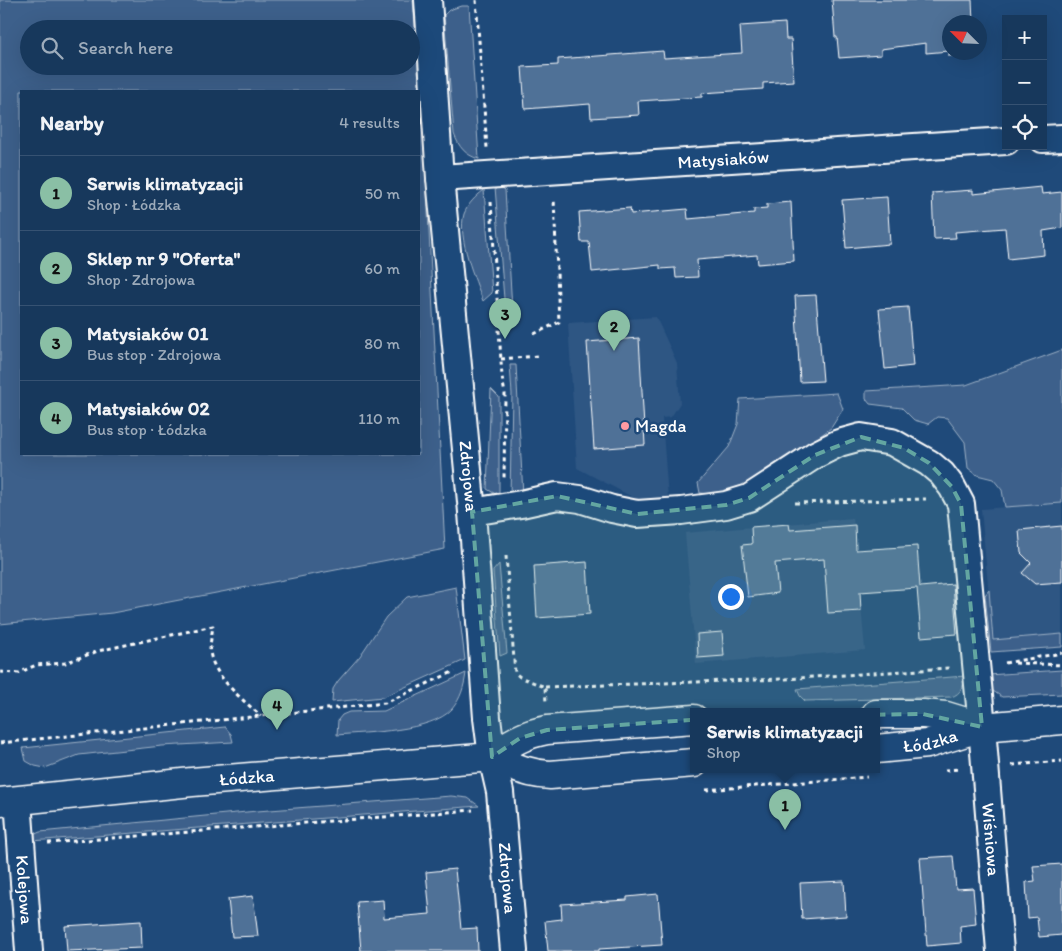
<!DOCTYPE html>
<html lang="en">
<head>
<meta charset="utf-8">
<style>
	body { margin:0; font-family:Itim,sans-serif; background:#244365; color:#f1f3f6 }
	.controls { position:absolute; right:15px; top:15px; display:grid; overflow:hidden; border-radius:0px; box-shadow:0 5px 20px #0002 }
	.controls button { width:45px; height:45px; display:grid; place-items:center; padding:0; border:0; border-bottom:1px solid #365272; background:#17385c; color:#f1f3f6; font:25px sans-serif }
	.compass { position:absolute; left:942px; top:15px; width:45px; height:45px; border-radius:50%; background:#17385c; box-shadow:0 5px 20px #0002; rotate:294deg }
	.you { position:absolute; left:730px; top:596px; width:18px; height:18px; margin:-12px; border:4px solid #fff; border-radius:50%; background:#1a73e8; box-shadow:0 0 0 8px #1a73e833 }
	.badge { display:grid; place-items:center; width:32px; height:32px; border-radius:50%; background:#8abfa5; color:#111; font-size:16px; font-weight:700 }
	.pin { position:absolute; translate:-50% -41px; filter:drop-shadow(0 1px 2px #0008) }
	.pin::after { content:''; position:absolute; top:26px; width:18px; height:15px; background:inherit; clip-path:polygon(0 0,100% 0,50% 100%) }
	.popup { position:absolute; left:690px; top:708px; width:190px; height:65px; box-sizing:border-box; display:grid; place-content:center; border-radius:0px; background:#17385c; filter:drop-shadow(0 1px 4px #0005); font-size:16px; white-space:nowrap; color:#9eacbb }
	.popup b { font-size:19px; color:#f1f3f6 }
	.popup::after { content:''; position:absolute; left:50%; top:100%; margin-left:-10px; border:10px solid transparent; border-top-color:#17385c }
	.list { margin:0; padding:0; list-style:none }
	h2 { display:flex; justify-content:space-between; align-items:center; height:65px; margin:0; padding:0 20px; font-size:21px }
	h2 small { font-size:16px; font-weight:400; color:#9eacbb }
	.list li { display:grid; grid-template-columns:32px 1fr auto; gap:15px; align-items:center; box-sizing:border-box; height:75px; padding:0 20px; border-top:1px solid #365272 }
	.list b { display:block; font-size:19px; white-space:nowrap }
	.list p { margin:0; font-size:16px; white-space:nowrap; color:#9eacbb }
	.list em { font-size:16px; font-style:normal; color:#9eacbb }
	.icon { flex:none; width:28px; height:28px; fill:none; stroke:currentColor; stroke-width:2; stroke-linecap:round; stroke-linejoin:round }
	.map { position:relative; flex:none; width:1062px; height:951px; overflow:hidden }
	.search { position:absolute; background:#17385c; box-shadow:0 5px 20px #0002; left:20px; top:20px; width:400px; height:55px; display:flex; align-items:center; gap:12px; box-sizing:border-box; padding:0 18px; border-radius:28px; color:#9eacbb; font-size:19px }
	.panel { position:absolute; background:#17385c; box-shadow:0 5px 20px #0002; left:20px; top:90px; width:400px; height:365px; border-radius:0px }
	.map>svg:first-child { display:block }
</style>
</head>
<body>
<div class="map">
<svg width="1062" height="951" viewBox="0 0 1062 951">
	<rect width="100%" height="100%" fill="#1f4a7a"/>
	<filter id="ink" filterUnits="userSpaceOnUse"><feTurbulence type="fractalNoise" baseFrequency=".02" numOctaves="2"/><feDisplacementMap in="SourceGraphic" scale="10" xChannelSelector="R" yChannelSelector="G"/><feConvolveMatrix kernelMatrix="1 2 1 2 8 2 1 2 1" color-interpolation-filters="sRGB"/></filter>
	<g filter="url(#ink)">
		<!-- built -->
		<g fill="#2e5683">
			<path d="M656 317 677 363 680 403 671 417 662 418 668 498 640 501 577 468 568 323Z"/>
			<path d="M1062 503V634L993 640 981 509Z"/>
			<path d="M853 518 865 650 696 664 685 533Z"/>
		</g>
		<!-- green -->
		<g fill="#3c618b" stroke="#9eb0c5" fill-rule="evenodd">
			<path d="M0 0H413L426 173 445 549 112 613 0 624ZM29 29H411V66H29ZM21 91H419V454H21Z"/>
			<path d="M461 6H469L479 159C465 155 459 147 454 134L444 15 449 10Z"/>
			<path d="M495 187H501L505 190 512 309 505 311Z"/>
			<path d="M484 190 492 293 483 301C475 279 457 238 464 214 468 204 475 197 484 190Z"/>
			<path d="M1062 350V503L1005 507 1002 490 993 479 977 475 968 468 965 442 947 418 937 417 928 424 914 420 902 408 870 404 866 399V391L966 385Z"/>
			<path d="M510 365H516L523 495 510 496 512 394Z"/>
			<path d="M491 389 499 397V496L487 489Z"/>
			<path d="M837 393 843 409 831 428 759 480 724 495 700 493 698 483 729 447 738 424 740 399Z"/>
			<path d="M499 564 507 653 500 656 493 571Z"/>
			<path d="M456 587 465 660 383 697 332 702 333 689 338 681 360 656 386 617 407 597Z"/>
			<path d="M989 590 993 640 1062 634V647L991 652 985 595Z"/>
			<path d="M1062 670V694L1002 697 990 689 988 675Z"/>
			<path d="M466 673C464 687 461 698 452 709 431 732 367 732 337 735L338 720 342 715 349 712 384 711Z"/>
			<path d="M965 676C964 686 961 694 951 697L805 701 800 696 797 689Z"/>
			<path d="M225 727 231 734 233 742 162 746 79 755 45 768 35 766 26 761 23 748Z"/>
			<path d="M451 796 468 798 479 806 32 841 33 835 40 832 257 811Z"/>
		</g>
		<!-- building -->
		<g fill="#507197" stroke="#fff">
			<path d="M832 0H972L973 22H950V52H975L976 55 949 56V51L926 53V43L881 49V55L839 58 837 37H835Z"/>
			<path d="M785 23 786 39H791L794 81 763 83V89L702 93V97L638 101 639 115 591 118 590 104 525 109 522 67 558 65V59L663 51 664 58 742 53 740 26Z"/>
			<path d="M1041 187 1042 194 1062 192V228L1043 231 1044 255 1008 259 1005 228 955 232 956 238 934 239 932 193 973 190V194Z"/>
			<path d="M887 197 890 244 846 248 842 200Z"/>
			<path d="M791 202 794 261 758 264 757 255 697 260 698 277 676 278 675 268 660 269V265L592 272 589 242H581L579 212 630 208 631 214 687 209 688 219 754 213V209L767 208V204Z"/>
			<path d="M816 295 823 381 800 382 795 296Z"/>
			<path d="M908 307 913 366 885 369 879 309Z"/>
			<path d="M639 338 645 445 594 449 587 342Z"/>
			<path d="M789 524 790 530 855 525 856 550 917 546 920 587 953 584 957 634 921 637 917 588 860 592 861 611 828 613 824 559 775 563 778 593 748 597 742 545 752 544 751 527Z"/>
			<path d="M1062 526V582L1035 584 1022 573 1031 563 1021 553 1019 530Z"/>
			<path d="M587 562 590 614 537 618 534 566Z"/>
			<path d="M722 632 724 656 698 658 697 634Z"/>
			<path d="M953 856 956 889 973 888 976 924 960 926 961 943 927 946 920 858Z"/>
			<path d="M1062 864V935L1039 937 1037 917 1028 918 1026 882 1035 881 1033 866Z"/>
			<path d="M455 869 461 929 477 928 478 951H361L357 902 383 900 384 918 430 914 426 872Z"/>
			<path d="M844 881 846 916 802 919 800 883Z"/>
			<path d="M658 894 662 945 599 949V951H548L545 921 562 919 561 904 627 900V897Z"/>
			<path d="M253 896 258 936 232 937 228 899Z"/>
			<path d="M141 921 142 948 67 951 65 926Z"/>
		</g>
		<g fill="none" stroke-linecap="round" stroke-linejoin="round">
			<defs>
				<g id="street">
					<path id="s1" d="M428 0 440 178 472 512 487 718 492 757 500 792 514 951"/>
					<path d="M1043 139 1062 138"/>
					<path id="s2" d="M440 178 1006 141"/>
					<path id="s3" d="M472 512 521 504 557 496 580 499 612 509 637 514 681 511 726 505 749 498 815 455 839 443 861 437 892 442 929 463 942 474 952 487 961 504 982 727 1000 951"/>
					<path id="s4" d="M18 800 29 951"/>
				</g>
				<g id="primary">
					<path d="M876 714H923L946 716 982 727"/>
					<path id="s5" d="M876 749 927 744 982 727 1062 720"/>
					<path d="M492 757C509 743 525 734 547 730L694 719"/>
					<path id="s6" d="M0 802 192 782 492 757C511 767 529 774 550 775L694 763"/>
				</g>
			</defs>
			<!-- street casing -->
			<use href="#street" stroke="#fff" stroke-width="30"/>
			<!-- primary casing -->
			<use href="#primary" stroke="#fff" stroke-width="31"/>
			<!-- path -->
			<g stroke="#fff" stroke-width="3" stroke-dasharray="4 4" stroke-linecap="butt">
				<path d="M476 0 487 148"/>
				<path d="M491 202 502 377 505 394 504 480"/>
				<path d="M534 334 559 322 554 198"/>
				<path d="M501 359 538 356"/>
				<path d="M795 503 926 499"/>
				<path d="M506 556 515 673 520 677 545 687 546 703"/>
				<path d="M1005 663 1062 653"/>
				<path d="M1015 663 1062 665"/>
				<path d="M0 672 19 673 36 665 65 663 98 651 213 626C212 634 210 642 210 649 210 674 244 701 261 716"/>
				<path d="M545 687 784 679 949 668"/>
				<path d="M0 743 385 703 455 671"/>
				<path d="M1012 765 1062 761"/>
				<path d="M945 770 959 769"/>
				<path d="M706 790 867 777"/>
				<path d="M48 843 473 810"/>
			</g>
			<!-- street -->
			<use href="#street" stroke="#1f4a7a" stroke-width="26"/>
			<!-- primary -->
			<use href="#primary" stroke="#1f4a7a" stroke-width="28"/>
		</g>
	</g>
	<!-- marked area -->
	<path fill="#63a6a1" fill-opacity="0.2" stroke="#63a6a1" stroke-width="4" stroke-dasharray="10 6" stroke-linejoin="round" d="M861 437 904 448 929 463 952 487 961 504 982 727 923 714 733 717 547 730 520 738 492 757 472 512 557 496 637 514 726 505 749 498 815 455Z"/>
	<!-- markers -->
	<circle fill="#ff9aa2" stroke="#1f4a7a" stroke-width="2" cx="625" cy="426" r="5"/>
	<g text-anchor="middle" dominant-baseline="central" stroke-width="5" stroke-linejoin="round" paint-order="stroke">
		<!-- street labels -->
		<g font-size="18" fill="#fff" stroke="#1f4a7a">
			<text stroke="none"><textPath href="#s2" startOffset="284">Matysiaków</textPath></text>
			<text stroke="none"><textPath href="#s1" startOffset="478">Zdrojowa</textPath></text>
			<text stroke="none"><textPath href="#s5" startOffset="55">Łódzka</textPath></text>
			<text stroke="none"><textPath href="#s6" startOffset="248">Łódzka</textPath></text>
			<text stroke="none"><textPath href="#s3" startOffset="874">Wiśniowa</textPath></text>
			<text stroke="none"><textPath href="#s1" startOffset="882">Zdrojowa</textPath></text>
			<text stroke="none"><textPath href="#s4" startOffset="90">Kolejowa</textPath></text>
		</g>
		<!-- poi labels -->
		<g font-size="18" fill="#fff" stroke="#1f4a7a" text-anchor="start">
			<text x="635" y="426">Magda</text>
		</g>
	</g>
</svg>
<div class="controls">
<button>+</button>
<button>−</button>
<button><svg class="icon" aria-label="locate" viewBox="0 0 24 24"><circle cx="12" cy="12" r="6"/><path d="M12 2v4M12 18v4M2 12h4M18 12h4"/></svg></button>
</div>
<svg class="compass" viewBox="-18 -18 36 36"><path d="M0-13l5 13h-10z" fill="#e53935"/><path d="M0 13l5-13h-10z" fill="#9eacbb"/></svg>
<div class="you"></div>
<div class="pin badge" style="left:785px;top:830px">1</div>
<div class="popup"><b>Serwis klimatyzacji</b>Shop</div>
<div class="pin badge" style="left:614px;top:351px">2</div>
<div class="pin badge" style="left:505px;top:339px">3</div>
<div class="pin badge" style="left:277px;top:730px">4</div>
<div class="search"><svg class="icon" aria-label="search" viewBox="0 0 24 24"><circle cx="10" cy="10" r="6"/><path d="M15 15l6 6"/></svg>Search here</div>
<section class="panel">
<h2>Nearby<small>4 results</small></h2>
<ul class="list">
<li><span class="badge">1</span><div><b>Serwis klimatyzacji</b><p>Shop · Łódzka</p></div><em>50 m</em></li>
<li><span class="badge">2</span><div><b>Sklep nr 9 &quot;Oferta&quot;</b><p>Shop · Zdrojowa</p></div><em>60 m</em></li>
<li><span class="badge">3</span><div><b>Matysiaków 01</b><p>Bus stop · Zdrojowa</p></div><em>80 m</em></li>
<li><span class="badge">4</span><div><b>Matysiaków 02</b><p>Bus stop · Łódzka</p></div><em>110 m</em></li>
</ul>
</section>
</div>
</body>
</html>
